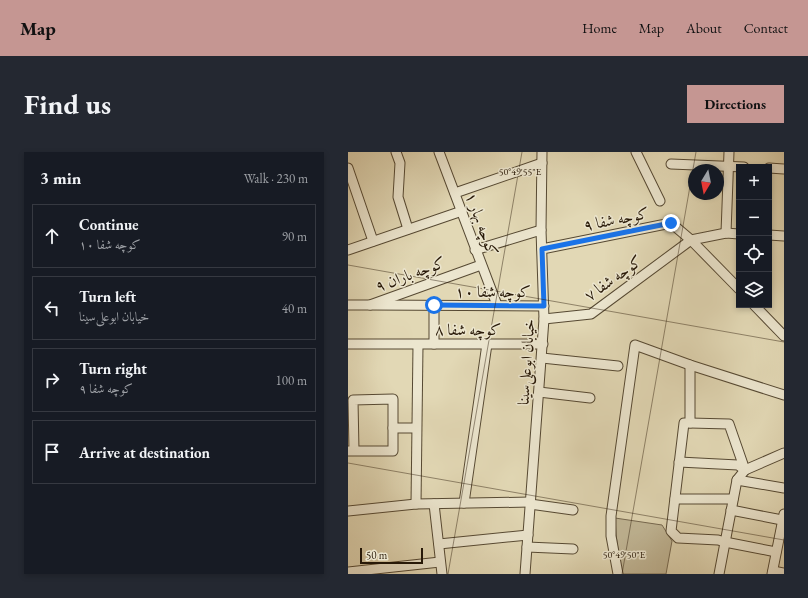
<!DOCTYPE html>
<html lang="en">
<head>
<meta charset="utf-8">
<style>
	body { margin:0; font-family:"EB Garamond",Amiri,serif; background:#242831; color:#f1f3f6 }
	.controls { position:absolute; right:12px; top:12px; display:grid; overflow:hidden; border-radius:0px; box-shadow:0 2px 6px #0003 }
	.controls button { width:36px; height:36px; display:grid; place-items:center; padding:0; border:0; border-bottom:1px solid #363941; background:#171b24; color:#f1f3f6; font:20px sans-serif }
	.compass { position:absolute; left:340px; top:12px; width:36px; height:36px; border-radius:50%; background:#171b24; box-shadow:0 2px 6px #0003; rotate:190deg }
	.scale { position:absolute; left:12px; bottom:10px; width:63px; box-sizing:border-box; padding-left:4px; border:2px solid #281908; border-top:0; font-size:11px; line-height:14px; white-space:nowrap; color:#281908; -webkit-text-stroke:3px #ece6cf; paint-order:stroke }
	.stop { position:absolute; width:12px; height:12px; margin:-9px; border:3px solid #1a73e8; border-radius:50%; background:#fff }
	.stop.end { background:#1a73e8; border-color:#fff; box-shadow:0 1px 4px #0008 }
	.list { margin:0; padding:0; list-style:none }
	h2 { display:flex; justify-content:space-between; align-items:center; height:52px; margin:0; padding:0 16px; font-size:17px }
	h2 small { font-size:13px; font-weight:400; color:#9ea1a6 }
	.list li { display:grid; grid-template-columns:26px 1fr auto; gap:12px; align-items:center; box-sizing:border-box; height:64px; margin:0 8px 8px; padding:0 8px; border:1px solid #363941; border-radius:0px }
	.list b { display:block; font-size:15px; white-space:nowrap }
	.list p { margin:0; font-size:13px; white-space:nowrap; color:#9ea1a6 }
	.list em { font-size:13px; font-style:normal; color:#9ea1a6 }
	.icon { flex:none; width:22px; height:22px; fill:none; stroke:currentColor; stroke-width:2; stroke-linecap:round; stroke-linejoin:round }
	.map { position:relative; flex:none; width:436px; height:422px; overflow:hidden; border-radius:0px }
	header { display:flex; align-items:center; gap:24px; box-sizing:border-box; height:56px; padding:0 20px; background:#c59692; color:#111 }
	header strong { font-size:19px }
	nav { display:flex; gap:22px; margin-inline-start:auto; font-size:14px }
	.intro { display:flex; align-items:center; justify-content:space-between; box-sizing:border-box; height:96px; padding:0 24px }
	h1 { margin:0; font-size:28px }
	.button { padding:10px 18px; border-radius:0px; background:#c59692; color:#111; font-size:14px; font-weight:700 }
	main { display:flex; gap:24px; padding:0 24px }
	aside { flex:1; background:#171b24; border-radius:0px; box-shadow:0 2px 6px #0003 }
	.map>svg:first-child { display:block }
</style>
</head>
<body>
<header>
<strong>Map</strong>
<nav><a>Home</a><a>Map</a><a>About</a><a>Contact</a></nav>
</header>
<div class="intro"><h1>Find us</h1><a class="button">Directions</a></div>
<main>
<aside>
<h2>3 min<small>Walk · 230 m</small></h2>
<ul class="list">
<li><svg class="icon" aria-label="ahead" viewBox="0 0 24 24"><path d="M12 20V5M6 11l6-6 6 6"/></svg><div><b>Continue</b><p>کوچه شفا ۱۰</p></div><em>90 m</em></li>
<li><svg class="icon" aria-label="left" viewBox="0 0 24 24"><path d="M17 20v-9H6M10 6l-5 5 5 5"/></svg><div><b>Turn left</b><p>خیابان ابوعلی‌سینا</p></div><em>40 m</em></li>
<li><svg class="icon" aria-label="right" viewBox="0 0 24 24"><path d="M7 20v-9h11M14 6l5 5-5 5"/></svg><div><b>Turn right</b><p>کوچه شفا ۹</p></div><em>100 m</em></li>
<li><svg class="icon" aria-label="arrive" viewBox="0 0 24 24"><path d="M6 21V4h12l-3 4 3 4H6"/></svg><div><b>Arrive at destination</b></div></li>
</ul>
</aside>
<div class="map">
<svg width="436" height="422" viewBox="0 0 436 422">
	<rect width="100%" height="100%" fill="#e2d8b5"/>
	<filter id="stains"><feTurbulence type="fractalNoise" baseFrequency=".005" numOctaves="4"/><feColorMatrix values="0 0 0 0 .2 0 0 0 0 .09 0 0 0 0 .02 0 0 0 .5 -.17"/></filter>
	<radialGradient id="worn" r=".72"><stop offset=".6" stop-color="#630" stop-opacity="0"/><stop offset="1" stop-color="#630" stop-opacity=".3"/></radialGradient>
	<!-- green -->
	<path fill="#c2b898" stroke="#756850" d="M267 366 314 373 324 389 318 422H273L268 382Z"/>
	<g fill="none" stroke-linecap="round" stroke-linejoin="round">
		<defs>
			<g id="minor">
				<path d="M48 0 52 11 50 45 60 77"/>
				<path d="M91 0 149 153"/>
				<path d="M288 0 312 49"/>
				<path d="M323 12 396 15"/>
				<path d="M0 16 25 89"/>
				<path d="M421 16 436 17"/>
				<path d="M107 41 194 11"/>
				<path d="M378 81 381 0"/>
				<path d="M421 83 436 84"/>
				<path d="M194 97 323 71 343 88 391 137"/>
				<path d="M0 98 114 59"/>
				<path d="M127 98 193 78"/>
				<path d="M0 153H22L133 113"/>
				<path d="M22 153 196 154"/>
				<path d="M406 153 436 184"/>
				<path d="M196 167 243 162 343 88 378 81 391 82"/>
				<path d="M0 192H195"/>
				<path d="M86 192V153"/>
				<path d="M194 206 270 214"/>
				<path d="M342 213V271H336L323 379 330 386 370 388 377 390 428 400"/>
				<path d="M191 240 242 246"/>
				<path d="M342 271 381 272 397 318"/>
				<path d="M45 276H68"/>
				<path d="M0 299H45V247L5 248 6 299"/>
				<path d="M331 310 390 313 397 318"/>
				<path d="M389 328 436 336"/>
				<path d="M327 347H385"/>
				<path d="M116 351 139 192"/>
				<path d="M68 352 70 193"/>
				<path d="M86 352 94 422"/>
				<path d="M182 352 225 358"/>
				<path d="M383 358 434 368"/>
				<path d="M0 359 68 352 182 350"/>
				<path d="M91 392 180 383"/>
				<path d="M179 395 225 397"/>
				<path d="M425 419 436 421"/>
				<path d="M0 420 92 410"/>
				<path d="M177 422 196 167 193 78 194 0"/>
				<path d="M270 422 263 384V364L287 193 342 213 436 243"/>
				<path d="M371 422 389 328 397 318 436 301"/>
				<path d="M424 422 436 362"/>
			</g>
		</defs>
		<!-- minor casing -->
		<use href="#minor" stroke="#564933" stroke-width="11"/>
		<!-- minor -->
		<use href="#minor" stroke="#ece6cf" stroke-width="9"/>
	</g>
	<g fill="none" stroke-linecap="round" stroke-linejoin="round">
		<!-- route -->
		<path stroke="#1a73e8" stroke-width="5" d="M86 153 196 154 194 97 323 71"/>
	</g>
	<!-- ticks -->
	<path fill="none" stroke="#281908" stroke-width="1" stroke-opacity="0.45" d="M0 113 436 190M0 311 436 388M100 422 174 0M274 422 348 0"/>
	<g text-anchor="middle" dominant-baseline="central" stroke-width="3" stroke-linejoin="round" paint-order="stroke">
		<!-- street labels -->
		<g font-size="16" fill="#281908" stroke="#ece6cf">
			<text transform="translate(268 67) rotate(-11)">کوچه شفا ۹</text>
			<text transform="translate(134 72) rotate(70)">کوچه بهار ۱</text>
			<text transform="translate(62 122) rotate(-20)">کوچه باران ۹</text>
			<text transform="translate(265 126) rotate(-35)">کوچه شفا ۷</text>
			<text x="145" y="139">کوچه شفا ۱۰</text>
			<text x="120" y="177">کوچه شفا ۸</text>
			<text transform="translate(178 210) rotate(-86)">خیابان ابوعلی‌سینا</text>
		</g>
	</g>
	<g font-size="10" text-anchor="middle" fill="#281908" stroke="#ece6cf" stroke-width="3" stroke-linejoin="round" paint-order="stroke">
		<text x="172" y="23">50°49'55"E</text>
		<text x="276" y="406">50°49'50"E</text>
	</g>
	<rect width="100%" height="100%" filter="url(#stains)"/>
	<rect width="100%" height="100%" fill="url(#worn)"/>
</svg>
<div class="controls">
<button>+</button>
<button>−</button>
<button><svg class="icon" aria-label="locate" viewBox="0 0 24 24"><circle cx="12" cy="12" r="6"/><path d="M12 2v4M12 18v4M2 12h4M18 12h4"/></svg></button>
<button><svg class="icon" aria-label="layers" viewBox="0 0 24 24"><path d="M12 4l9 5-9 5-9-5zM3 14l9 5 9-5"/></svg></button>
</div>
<svg class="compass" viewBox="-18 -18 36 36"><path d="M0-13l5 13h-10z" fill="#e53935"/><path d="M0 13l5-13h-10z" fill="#9ea1a6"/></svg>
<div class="scale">50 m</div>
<div class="stop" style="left:86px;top:153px"></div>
<div class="stop end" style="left:323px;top:71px"></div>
</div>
</main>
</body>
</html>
